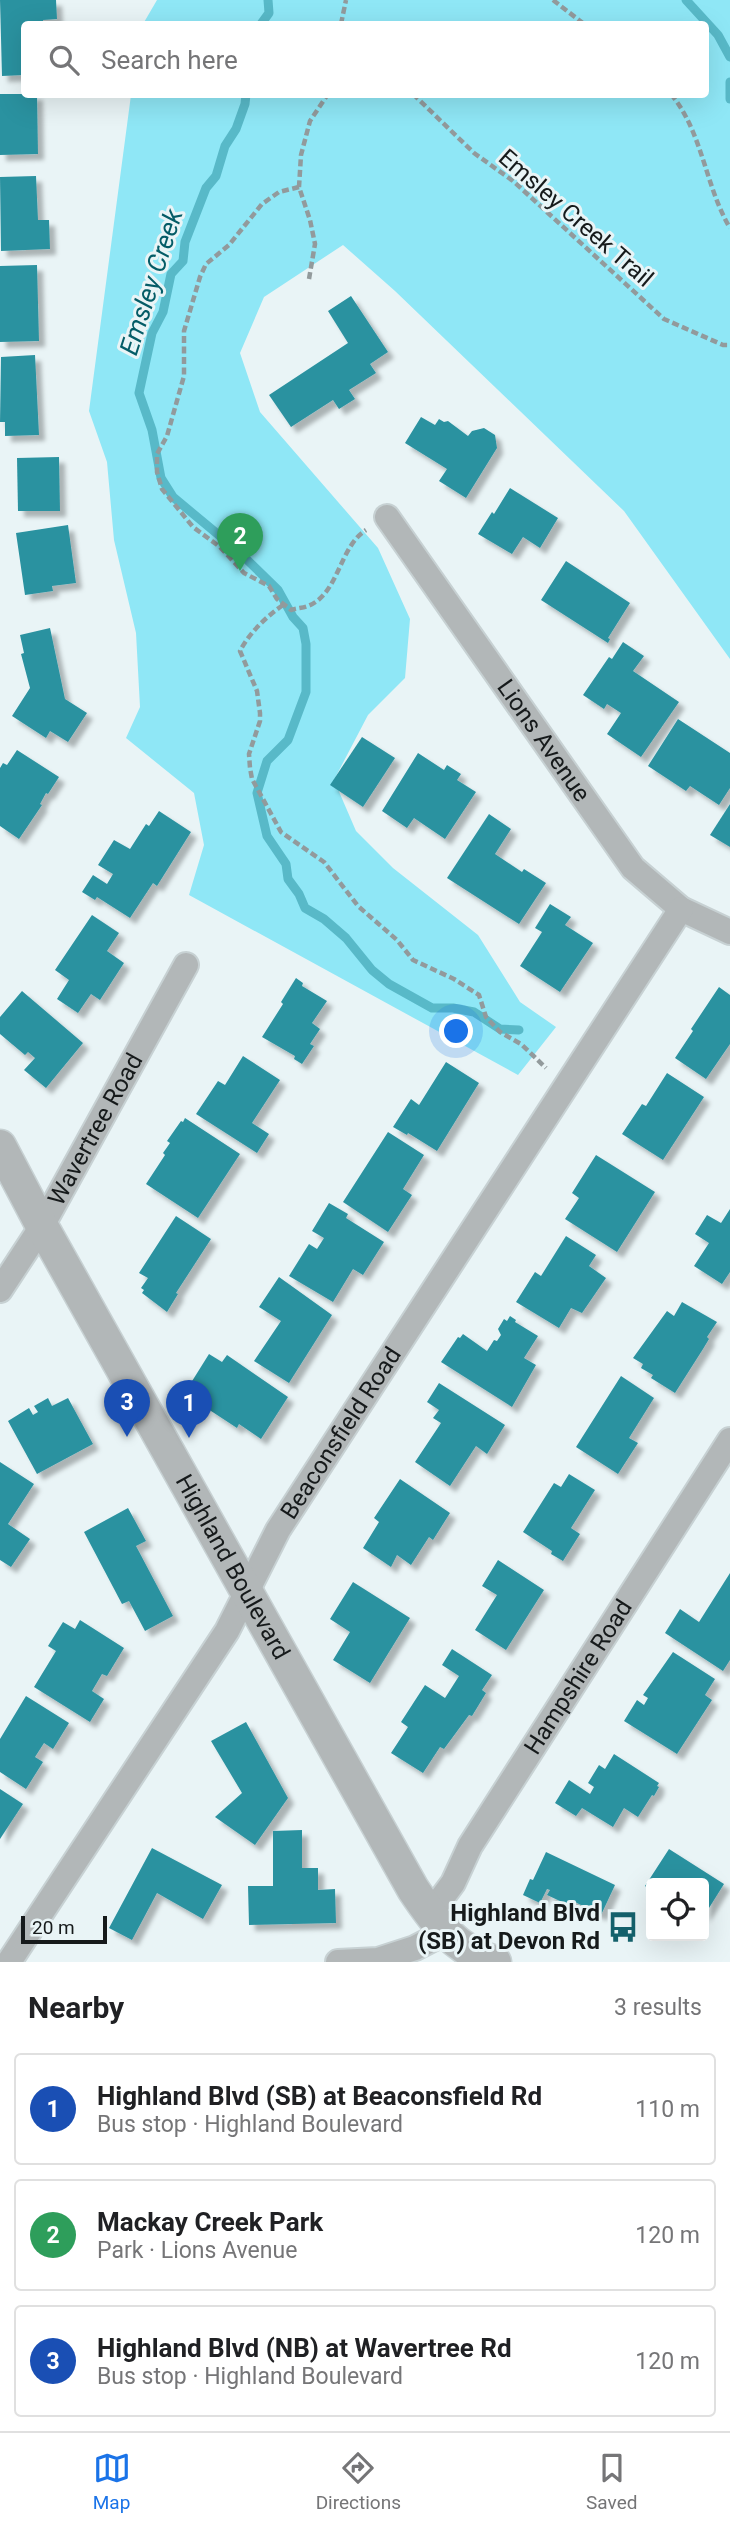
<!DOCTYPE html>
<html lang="en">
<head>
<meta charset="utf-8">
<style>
	body { margin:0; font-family:Roboto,sans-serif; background:#f2f2f2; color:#202124 }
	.controls { position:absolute; right:21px; bottom:21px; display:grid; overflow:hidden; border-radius:7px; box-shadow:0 7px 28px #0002 }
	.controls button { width:63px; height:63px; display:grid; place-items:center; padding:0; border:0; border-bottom:2px solid #e0e0e0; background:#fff; color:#202124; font:35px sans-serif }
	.scale { position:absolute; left:21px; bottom:18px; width:86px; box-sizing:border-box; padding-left:7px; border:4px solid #161a1b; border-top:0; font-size:19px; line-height:24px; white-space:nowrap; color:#161a1b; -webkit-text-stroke:5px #e9f4f6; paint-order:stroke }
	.you { position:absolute; left:457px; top:1032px; width:24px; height:24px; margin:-18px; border:5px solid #fff; border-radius:50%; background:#1a73e8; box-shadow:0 0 0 10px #1a73e833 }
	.badge { display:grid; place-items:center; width:46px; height:46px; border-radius:50%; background:#1a73e8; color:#fff; font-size:23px; font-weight:700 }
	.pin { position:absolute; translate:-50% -58px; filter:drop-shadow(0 2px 4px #0008) }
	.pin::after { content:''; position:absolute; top:37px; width:24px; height:21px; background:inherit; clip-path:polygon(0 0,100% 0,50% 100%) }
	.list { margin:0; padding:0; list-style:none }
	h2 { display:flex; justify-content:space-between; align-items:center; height:91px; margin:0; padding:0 28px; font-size:30px }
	h2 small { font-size:23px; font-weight:400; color:#757577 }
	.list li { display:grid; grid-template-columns:46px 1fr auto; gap:21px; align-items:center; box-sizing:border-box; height:112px; margin:0 14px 14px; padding:0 14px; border:2px solid #e0e0e0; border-radius:7px }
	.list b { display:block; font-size:26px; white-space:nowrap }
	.list p { margin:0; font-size:23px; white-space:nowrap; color:#757577 }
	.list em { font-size:23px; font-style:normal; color:#757577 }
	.icon { flex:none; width:38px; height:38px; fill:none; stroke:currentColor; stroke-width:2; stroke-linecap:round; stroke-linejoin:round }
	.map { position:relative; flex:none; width:730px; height:1962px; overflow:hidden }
	.search { position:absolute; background:#fff; box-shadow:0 7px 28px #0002; left:21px; right:21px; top:21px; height:77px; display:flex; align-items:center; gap:18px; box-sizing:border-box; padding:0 24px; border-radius:7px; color:#757577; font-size:26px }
	.sheet { height:469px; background:#fff }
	nav { display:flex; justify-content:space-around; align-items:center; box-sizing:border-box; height:98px; border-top:2px solid #e0e0e0; background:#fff; font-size:19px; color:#757577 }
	nav a { display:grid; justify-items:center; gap:4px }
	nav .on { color:#1a73e8 }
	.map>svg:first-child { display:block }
</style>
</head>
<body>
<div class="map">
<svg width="730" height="1962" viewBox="0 0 730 1962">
	<defs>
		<filter id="shadow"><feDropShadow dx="6" dy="6" stdDeviation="2" flood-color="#0004"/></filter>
	</defs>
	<rect width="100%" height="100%" fill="#e9f4f6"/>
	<!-- green -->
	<path fill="#8fe7f6" d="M157 0H730V659L624 511 395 291 343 245 264 297 240 353 260 412 378 548 410 619 405 678 368 715 334 780 356 831 393 868 478 935 520 1002 556 1027 518 1075 189 895 204 845 194 793 126 738 140 707 136 633 114 540 107 462 89 411 131 95 706 94V24H143Z"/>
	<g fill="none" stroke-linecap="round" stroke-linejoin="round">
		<!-- stream -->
		<g stroke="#58b9c8" stroke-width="9">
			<path d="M686 0 718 35 730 57"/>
			<path d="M261 24 269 13 268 0"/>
			<path d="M730 82V99"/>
			<path d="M246 94 245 104 236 129 225 146 216 176 206 188 185 242 183 261 171 274 163 312 152 333 139 393 152 430 161 478 173 497 238 551 278 590 293 617 303 628 306 644V692L288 740 267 761 257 793 267 836 286 864 288 879 299 894 305 908 324 919 346 938 372 970 389 984 432 1008H453L474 1012 500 1029 519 1030"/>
		</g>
	</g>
	<!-- building -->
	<g fill="#2b92a0" filter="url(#shadow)">
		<path d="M0 0H56L57 19 43 20V24H24V75L2 76Z"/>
		<path d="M0 94H37L38 154 0 155Z"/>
		<path d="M36 176 38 220H49L50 249 1 251 0 177Z"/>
		<path d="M37 265 39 341 0 342V266Z"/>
		<path d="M351 296 388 352 370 364 376 373 349 390 355 399 339 409 333 400 291 427 269 395 348 343 328 311Z"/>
		<path d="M35 355 39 435 5 436V422H0L1 357Z"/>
		<path d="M421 417 435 425 439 419 444 422 448 421 468 436 472 431 484 428 495 435 497 448 466 498 439 481 447 469 405 443Z"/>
		<path d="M59 457 60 511H18L17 458Z"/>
		<path d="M510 488 558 518 540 548 523 537 512 554 478 534 492 512 494 514Z"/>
		<path d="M68 525 76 583 52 586 53 591 25 595 16 533Z"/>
		<path d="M566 561 630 603 608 638 610 639 608 643 541 600Z"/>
		<path d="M50 628 65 699 87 713 68 742 50 731 46 738 12 716 30 688 21 654 24 653 20 635Z"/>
		<path d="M623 642 644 656 633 671 679 702 641 757 607 734 621 713 607 704 604 709 583 695 609 657 612 659Z"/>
		<path d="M678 719 730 753V788L719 805 690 786 686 791 648 766Z"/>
		<path d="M362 737 395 758 363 807 330 785Z"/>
		<path d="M17 750 59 777 48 794 46 793 40 804 42 805 19 839 0 826V768L3 763 7 765Z"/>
		<path d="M418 753 444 770 447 765 461 774 457 780 476 792 445 839 414 818 407 828 382 811Z"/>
		<path d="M730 804V847L710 835Z"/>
		<path d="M159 811 191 832 157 886 153 883 130 918 97 897 95 900 82 892 93 875 107 884 113 874 98 865 114 840 130 849 146 824 149 826Z"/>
		<path d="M489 814 511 829 495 854 522 872 524 869 546 883 519 924 447 878Z"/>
		<path d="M550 904 571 917 565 925 593 943 560 992 520 966 542 932 535 928Z"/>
		<path d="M92 915 119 933 107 951 124 963 100 1000 91 994 78 1013 57 999 69 980 55 970Z"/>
		<path d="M296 978 303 983 302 986 327 1001 312 1023 320 1029 310 1044 314 1046 302 1064 294 1059 295 1056 262 1037 283 1004 281 1002Z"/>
		<path d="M719 987 730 995V1044L706 1079 675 1058 693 1031 691 1029Z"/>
		<path d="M22 991 83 1043 46 1088 24 1070 35 1058 28 1052 25 1055 0 1034V1017Z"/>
		<path d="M243 1056 280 1080 252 1123 269 1134 257 1153 196 1114 218 1081 225 1085Z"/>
		<path d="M446 1062 479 1083 437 1151 408 1133 407 1135 393 1127 411 1099 419 1105Z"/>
		<path d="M667 1073 704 1097 663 1160 622 1134 642 1104 646 1106Z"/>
		<path d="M185 1118 240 1154 198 1218 146 1184 165 1155 163 1153 170 1143 167 1141 181 1121 183 1122Z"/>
		<path d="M388 1132 424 1155 403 1189 412 1195 388 1232 343 1202Z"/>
		<path d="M596 1155 655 1192 617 1252 565 1219 579 1198 572 1193Z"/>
		<path d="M329 1203 348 1214 346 1218 384 1242 363 1275 353 1269 333 1302 289 1276 309 1244 317 1249 324 1238 312 1231Z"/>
		<path d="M730 1209V1272L722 1284 694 1266 709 1243 695 1234 707 1215 721 1223Z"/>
		<path d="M176 1216 211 1239 176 1293 178 1294 167 1312 142 1293 144 1290 141 1288 148 1278 139 1273Z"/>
		<path d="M566 1236 596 1255 589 1266 606 1278 582 1313 571 1308 559 1328 516 1302 535 1272 541 1276Z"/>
		<path d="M279 1277 332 1315 289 1383 254 1361 281 1321 259 1307Z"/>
		<path d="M682 1302 717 1322 707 1337 709 1339 703 1349 675 1393 651 1378 653 1375 641 1368 643 1364 633 1358 667 1311 674 1316Z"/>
		<path d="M510 1316 516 1320 515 1322 538 1336 524 1358 536 1365 512 1407 441 1362 458 1337 460 1338 463 1334 487 1351 494 1340 497 1341 501 1335 498 1329 504 1319 507 1321Z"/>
		<path d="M209 1354 222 1362 227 1355 288 1397 261 1439 239 1424 237 1428 208 1409 210 1406 199 1399 202 1395 189 1386Z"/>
		<path d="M621 1376 654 1398 629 1438 638 1443 618 1474 576 1447Z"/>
		<path d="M439 1383 505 1425 487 1454 476 1446 450 1486 415 1462 441 1423 433 1418 439 1410 427 1402Z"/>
		<path d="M48 1398 52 1406 68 1398 93 1444 37 1474 8 1421 29 1408 33 1415 38 1412 34 1406Z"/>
		<path d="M0 1462 34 1484 8 1524 30 1539 11 1567 0 1560Z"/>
		<path d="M569 1474 595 1490 571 1528 580 1534 563 1561 551 1554 552 1551 523 1532 554 1483 561 1487Z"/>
		<path d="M400 1479 450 1513 433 1540 429 1537 411 1565 397 1555 391 1567 363 1548 379 1522 374 1518Z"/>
		<path d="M128 1508 146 1541 136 1546 173 1616 145 1631 129 1601 122 1604 84 1532Z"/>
		<path d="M498 1560 544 1590 506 1650 475 1630 497 1595 482 1586Z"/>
		<path d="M730 1573V1660L723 1671 665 1633 680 1609 699 1622Z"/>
		<path d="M353 1582 410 1618 370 1683 333 1660 350 1632 330 1619Z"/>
		<path d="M80 1620 124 1648 107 1676 102 1674 92 1691 104 1699 90 1722 34 1687 56 1651 48 1646 63 1622 75 1629Z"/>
		<path d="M452 1649 492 1675 482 1690 486 1693 472 1716 469 1715 444 1749 440 1747 423 1773 391 1753 408 1727 401 1722 425 1685 445 1698 459 1676 442 1665Z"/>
		<path d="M673 1652 715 1679 705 1695 712 1700 677 1754 624 1721 637 1700 644 1705 648 1698 643 1695Z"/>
		<path d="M26 1696 69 1723 53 1749 44 1743 35 1757 43 1762 26 1789 0 1772V1739Z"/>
		<path d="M246 1722 288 1798 255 1845 215 1817 242 1793 211 1741Z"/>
		<path d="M614 1754 659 1783 657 1786 659 1787 654 1796 652 1795 638 1817 624 1808 613 1827 582 1808 576 1816 555 1803 569 1780 590 1794 594 1787 588 1783 599 1765 605 1769Z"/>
		<path d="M0 1789 23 1804 0 1839Z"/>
		<path d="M302 1830V1868H318V1890L335 1889 336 1923 249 1925 248 1886H273V1831Z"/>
		<path d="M152 1848 222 1885 203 1919 157 1893 132 1940 109 1928Z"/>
		<path d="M669 1849 724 1884 704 1916V1883H651V1890L645 1886Z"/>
		<path d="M546 1852 615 1885 601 1915 575 1902 573 1907 547 1895 550 1890 547 1889 540 1903 523 1895 530 1879 533 1880Z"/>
	</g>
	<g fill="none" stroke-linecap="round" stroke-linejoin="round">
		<defs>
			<g id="minor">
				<path id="s1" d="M387 517 633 868 681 909 730 932"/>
				<path id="s2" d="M0 1290 42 1226 186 965"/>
				<path id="s3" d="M430 1914 453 1883 470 1846 730 1440"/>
				<path id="s4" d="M9 1962 227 1631 278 1530 681 909"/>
				<path d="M338 1962 378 1960 415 1948 444 1933"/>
			</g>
			<g id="tertiary">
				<path id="s5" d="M0 1146 42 1226 413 1889C435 1922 455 1950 495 1962"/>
			</g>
		</defs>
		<!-- minor casing -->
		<use href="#minor" stroke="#c7d1d3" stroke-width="28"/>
		<!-- tertiary casing -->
		<use href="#tertiary" stroke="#c7d1d3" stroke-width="35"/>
		<!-- path -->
		<g stroke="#929a9c" stroke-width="4.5" stroke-dasharray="7 3.5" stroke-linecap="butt">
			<path d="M553 0 584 24"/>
			<path d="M341 24 346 0"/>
			<path d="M413 94 474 153 513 181 664 319 723 345H730"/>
			<path d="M671 94C703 133 705 186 730 228"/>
			<path d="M299 187 279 192 262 204 229 245 206 264 200 277 184 331V376L167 436 157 454V472L162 489 193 527 220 547 244 573 269 586 277 599 291 610C297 608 303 608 308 606 339 594 339 547 366 530"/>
			<path d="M309 279 315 244 310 220 299 187 301 155 310 121 328 94"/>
			<path d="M283 605C266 617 250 632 240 651L257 691 260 713V721L249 754 250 768 252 779 281 832 324 862 358 906 397 940 413 960 454 979 479 995 486 1017 500 1032 521 1044 546 1068"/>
		</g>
		<!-- minor -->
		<use href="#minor" stroke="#b2b7b8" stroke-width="24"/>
		<!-- tertiary -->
		<use href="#tertiary" stroke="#b2b7b8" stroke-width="32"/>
	</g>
	<!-- icons -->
	<defs>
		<symbol id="bus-bare" viewBox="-9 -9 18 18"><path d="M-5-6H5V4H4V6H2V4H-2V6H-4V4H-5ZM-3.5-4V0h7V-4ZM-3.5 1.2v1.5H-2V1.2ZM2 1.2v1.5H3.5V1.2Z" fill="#14616c" stroke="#e9f4f6" stroke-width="2.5" paint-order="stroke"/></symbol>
	</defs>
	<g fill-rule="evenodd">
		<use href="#bus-bare" x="601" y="1905" width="44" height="44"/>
	</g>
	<g text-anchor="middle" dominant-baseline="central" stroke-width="6" stroke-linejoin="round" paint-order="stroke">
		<!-- street labels -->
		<g font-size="24" fill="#161a1b" stroke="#e9f4f6">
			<text transform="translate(576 218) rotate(41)">Emsley Creek Trail</text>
			<text stroke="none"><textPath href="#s1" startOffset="273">Lions Avenue</textPath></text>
			<text stroke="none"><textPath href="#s2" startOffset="187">Wavertree Road</textPath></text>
			<text stroke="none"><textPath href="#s4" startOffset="625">Beaconsfield Road</textPath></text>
			<text stroke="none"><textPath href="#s5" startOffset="481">Highland Boulevard</textPath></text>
			<text stroke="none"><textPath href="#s3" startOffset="280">Hampshire Road</textPath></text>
		</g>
		<!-- poi labels -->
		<g font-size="24" font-weight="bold" fill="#161a1b" stroke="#e9f4f6" text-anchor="end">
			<text x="600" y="1913">Highland Blvd<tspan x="600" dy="28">(SB) at Devon Rd</tspan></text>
		</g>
		<!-- water labels -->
		<g font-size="26" font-style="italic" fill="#045c67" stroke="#e9f4f6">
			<text transform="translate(151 282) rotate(-72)">Emsley Creek</text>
		</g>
	</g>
</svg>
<div class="controls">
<button><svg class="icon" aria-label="locate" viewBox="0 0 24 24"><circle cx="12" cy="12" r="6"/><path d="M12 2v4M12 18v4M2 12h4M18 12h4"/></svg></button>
</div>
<div class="scale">20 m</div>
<div class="you"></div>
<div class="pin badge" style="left:189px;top:1438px;background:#1a4fb4">1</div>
<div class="pin badge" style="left:240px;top:571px;background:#2e9e5b">2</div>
<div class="pin badge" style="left:127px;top:1437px;background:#1a4fb4">3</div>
<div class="search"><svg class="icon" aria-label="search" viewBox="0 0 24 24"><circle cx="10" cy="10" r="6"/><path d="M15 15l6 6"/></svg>Search here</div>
</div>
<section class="sheet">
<h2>Nearby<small>3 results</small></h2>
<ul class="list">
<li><span class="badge" style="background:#1a4fb4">1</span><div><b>Highland Blvd (SB) at Beaconsfield Rd</b><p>Bus stop · Highland Boulevard</p></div><em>110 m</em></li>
<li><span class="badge" style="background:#2e9e5b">2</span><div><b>Mackay Creek Park</b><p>Park · Lions Avenue</p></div><em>120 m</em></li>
<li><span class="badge" style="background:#1a4fb4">3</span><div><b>Highland Blvd (NB) at Wavertree Rd</b><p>Bus stop · Highland Boulevard</p></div><em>120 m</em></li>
</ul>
</section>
<nav>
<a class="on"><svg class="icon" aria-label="map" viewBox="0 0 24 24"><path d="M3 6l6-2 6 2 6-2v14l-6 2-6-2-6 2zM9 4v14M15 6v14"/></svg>Map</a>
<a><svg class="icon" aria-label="directions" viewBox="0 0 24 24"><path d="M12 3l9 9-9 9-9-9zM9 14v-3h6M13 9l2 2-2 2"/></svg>Directions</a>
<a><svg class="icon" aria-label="saved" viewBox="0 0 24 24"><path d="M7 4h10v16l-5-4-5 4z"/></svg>Saved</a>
</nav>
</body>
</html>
